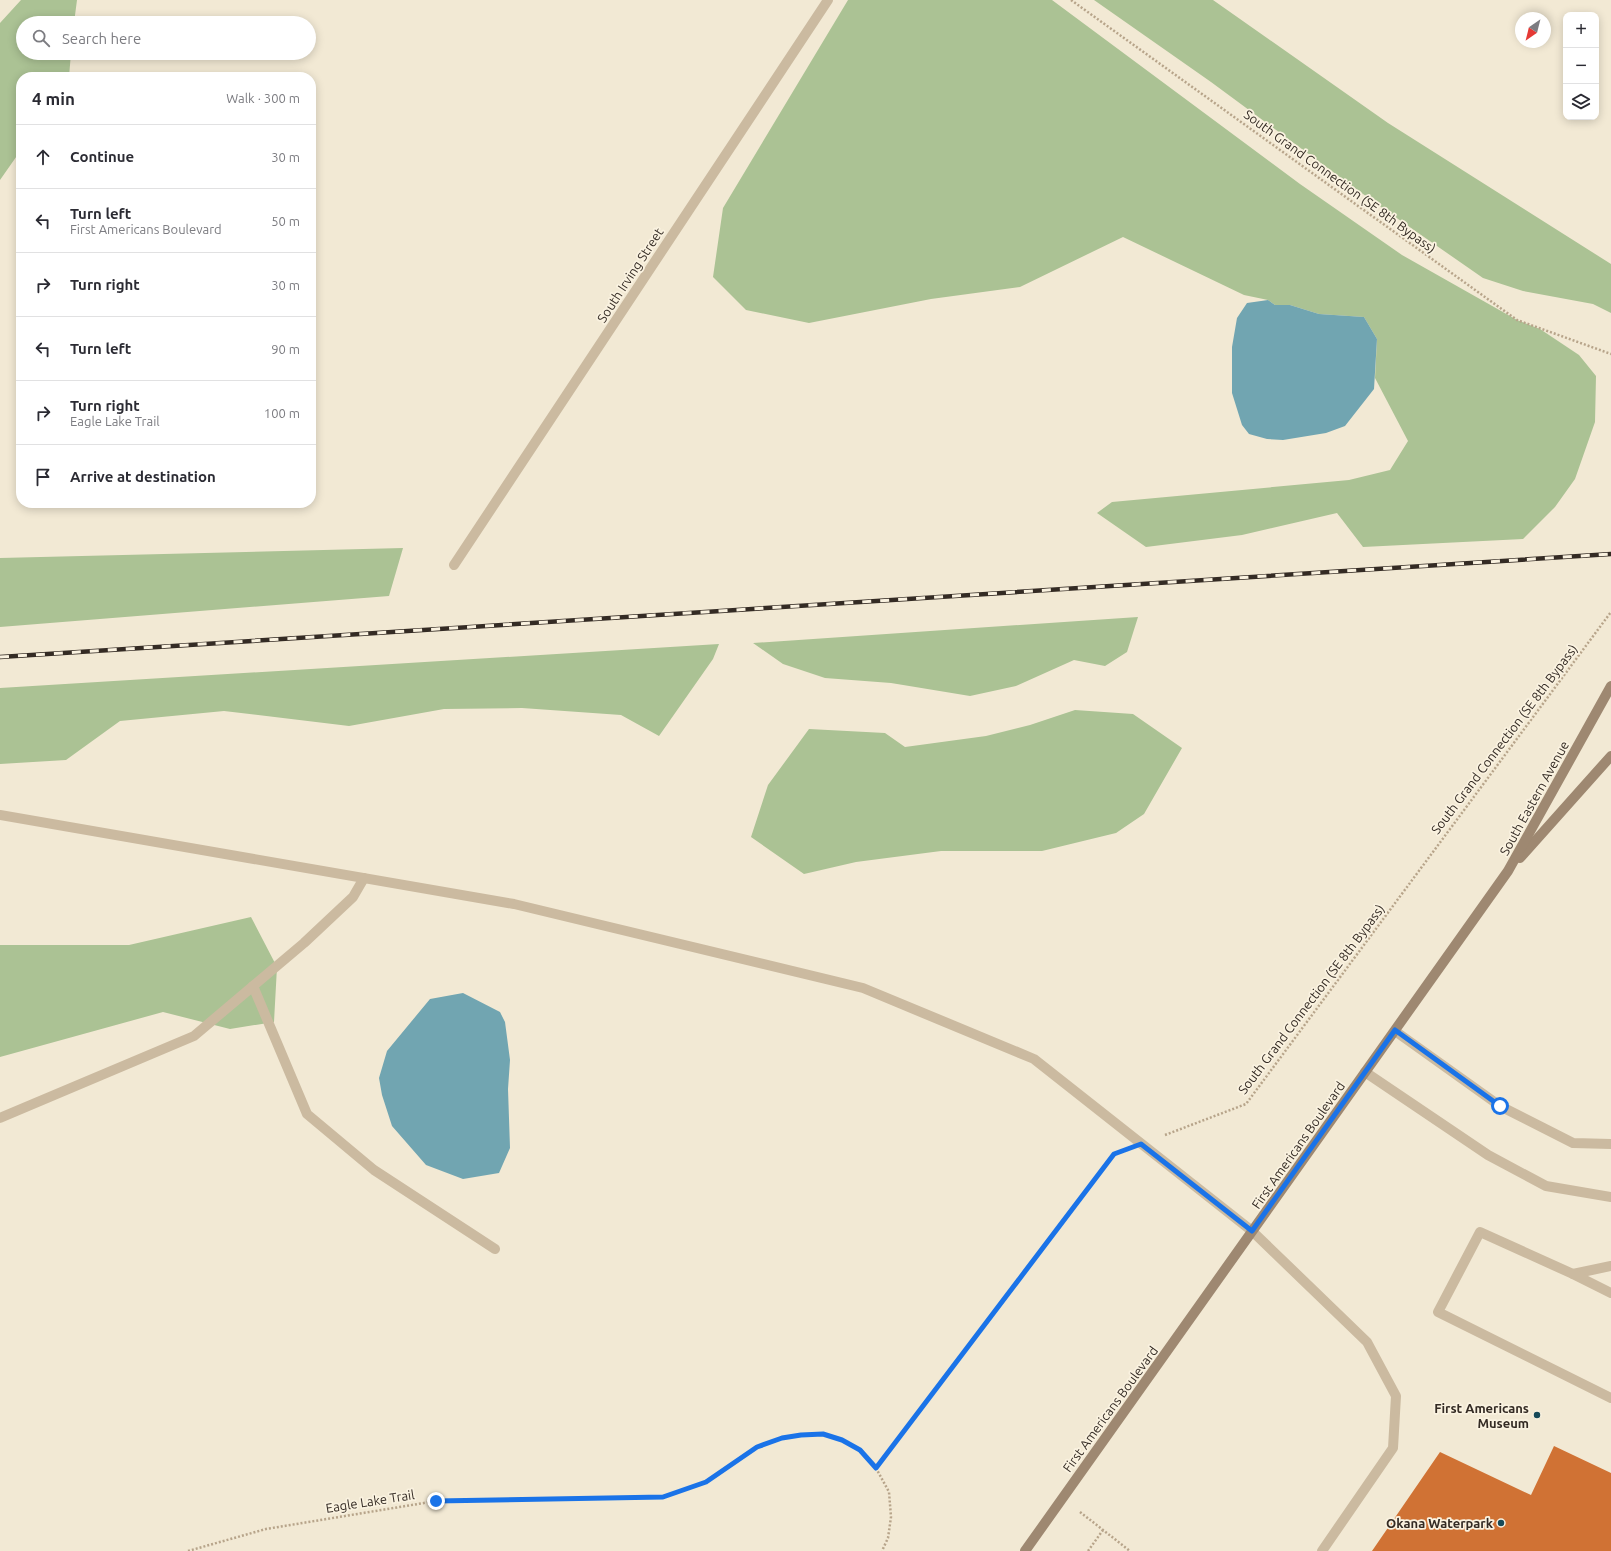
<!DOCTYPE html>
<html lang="en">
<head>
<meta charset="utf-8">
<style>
	body { margin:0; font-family:Ubuntu,sans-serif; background:#f7f7f7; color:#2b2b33 }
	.controls { position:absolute; right:12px; top:12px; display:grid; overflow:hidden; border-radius:8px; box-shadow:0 2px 10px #0003 }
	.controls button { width:36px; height:36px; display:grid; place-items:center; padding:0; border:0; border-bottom:1px solid #e1e1e2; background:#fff; color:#2b2b33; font:20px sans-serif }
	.compass { position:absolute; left:1515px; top:12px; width:36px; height:36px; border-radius:50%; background:#fff; box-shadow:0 2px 10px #0003; rotate:215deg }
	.stop { position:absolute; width:12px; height:12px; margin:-9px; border:3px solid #1a73e8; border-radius:50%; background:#fff }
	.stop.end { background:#1a73e8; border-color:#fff; box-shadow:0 1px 4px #0008 }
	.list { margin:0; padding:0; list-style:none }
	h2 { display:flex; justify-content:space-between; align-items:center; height:52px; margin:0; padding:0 16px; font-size:17px }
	h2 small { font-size:13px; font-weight:400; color:#7c7c81 }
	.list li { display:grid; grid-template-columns:26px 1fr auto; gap:12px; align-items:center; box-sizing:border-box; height:64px; padding:0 16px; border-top:1px solid #e1e1e2 }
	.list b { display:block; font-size:15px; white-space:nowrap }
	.list p { margin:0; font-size:13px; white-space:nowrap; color:#7c7c81 }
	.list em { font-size:13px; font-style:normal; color:#7c7c81 }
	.icon { flex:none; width:22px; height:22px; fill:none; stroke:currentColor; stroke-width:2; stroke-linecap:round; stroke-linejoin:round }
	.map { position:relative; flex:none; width:1611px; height:1551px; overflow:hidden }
	.search { position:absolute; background:#fff; box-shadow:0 2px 10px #0003; left:16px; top:16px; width:300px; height:44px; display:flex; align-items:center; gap:10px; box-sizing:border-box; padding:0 14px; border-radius:22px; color:#7c7c81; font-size:15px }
	.panel { position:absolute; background:#fff; box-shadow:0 2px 10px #0003; left:16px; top:72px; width:300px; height:436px; border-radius:16px }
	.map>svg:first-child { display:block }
</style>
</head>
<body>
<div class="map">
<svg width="1611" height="1551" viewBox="0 0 1611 1551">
	<rect width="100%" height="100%" fill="#f2e9d4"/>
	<!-- green -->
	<g fill="#abc294">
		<path d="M21 0H77L74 23H23V53H71L69 77H21V150L0 180V23Z"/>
		<path d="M848 0H1052L1300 184 1402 255 1517 320 1540 329 1579 355 1596 376 1595 422 1575 479 1555 507 1523 539 1363 547 1337 513 1242 535 1146 547 1097 513 1112 502 1349 480 1390 470 1408 441 1375 378 1377 339 1364 317 1319 314 1290 305H1275L1268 300 1244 295 1123 237 1020 287 931 299 809 323 746 310 713 277 723 208Z"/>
		<path d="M1094 0H1213L1388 123 1611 264V313L1593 304 1523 291 1483 278 1378 205 1211 82Z"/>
		<path d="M403 548 389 596 0 627V558Z"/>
		<path d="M1138 617 1127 652 1105 666 1074 660 1016 686 970 696 891 683 825 678 783 664 753 643Z"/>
		<path d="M719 644 713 659 659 736 621 715 522 708 444 709 349 726 224 711 120 721 66 760 0 764V688Z"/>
		<path d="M1075 710 1133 714 1182 748 1144 814 1116 833 1042 851H941L856 862 804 874 751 837 768 785 809 729 885 733 905 747 986 736 1030 725Z"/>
		<path d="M251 917 277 967 274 1022 230 1029 163 1012 0 1057V945H129Z"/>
	</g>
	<!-- water -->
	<g fill="#71a5b1">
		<path d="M1268 300 1275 305H1290L1319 314 1364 317 1377 339 1374 389 1345 426 1326 433 1283 440 1267 439 1249 434 1242 425 1232 393V347L1237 318 1247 303Z"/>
		<path d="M463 993 500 1012 505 1022 510 1060 508 1089 510 1148 499 1173 463 1179 426 1165 392 1126 382 1095 379 1078 387 1051 430 999Z"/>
	</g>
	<!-- building -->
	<path fill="#d07234" d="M1554 1446 1611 1473V1551H1372L1440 1452 1531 1495Z"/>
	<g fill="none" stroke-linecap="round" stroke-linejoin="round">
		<!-- path -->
		<g stroke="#b7a48a" stroke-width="2.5" stroke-dasharray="2 2" stroke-linecap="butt">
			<path d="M1071 0 1517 320 1611 354"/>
			<path d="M1165 1135 1246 1104 1611 612"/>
			<path d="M876 1468 1114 1154 1117 1152"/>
			<path d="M1080 1512 1130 1551"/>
			<path d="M188 1551 266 1529 436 1501 663 1497 706 1482 757 1447 782 1438 801 1435 823 1434 842 1440 860 1450 876 1468 889 1492 891 1517 888 1538 882 1551"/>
			<path d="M1088 1551 1103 1530"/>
		</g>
		<!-- lane -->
		<g stroke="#cbbaa0" stroke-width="10">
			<path d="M253 986 307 1114 374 1170 495 1249"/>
			<path d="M1395 1031 1500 1106 1573 1143 1611 1144"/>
			<path d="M1365 1072 1488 1155 1546 1186 1611 1197"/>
			<path d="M0 1118 194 1036 304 943 353 897 364 878"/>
			<path d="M1252 1231 1367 1342 1396 1396 1393 1448 1322 1551"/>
			<path d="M1573 1274 1611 1266"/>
			<path d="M1611 1293 1573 1274 1480 1232 1438 1312 1611 1398"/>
		</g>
		<!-- street -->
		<g stroke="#cbbaa0" stroke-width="10">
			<path d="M454 565 828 0"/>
			<path d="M0 815 514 904 863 988 1034 1059 1252 1231"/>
		</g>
		<!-- secondary -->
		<g stroke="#9e8871" stroke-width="10">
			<path d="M1520 858 1611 756"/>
			<path d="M1025 1551 1508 871 1611 686"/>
		</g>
		<defs>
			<path id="rail" d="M0 657 1611 554"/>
		</defs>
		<!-- rail casing -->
		<use href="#rail" stroke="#342b24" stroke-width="4.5"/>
		<!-- rail -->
		<use href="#rail" stroke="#faf2e0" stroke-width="3" stroke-dasharray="9" stroke-linecap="butt"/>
	</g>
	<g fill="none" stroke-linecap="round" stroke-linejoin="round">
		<!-- route -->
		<path stroke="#1a73e8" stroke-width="5" d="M436 1501 663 1497 706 1482 757 1447 782 1438 801 1435 823 1434 842 1440 860 1450 876 1468 1114 1154 1141 1144 1252 1231 1395 1030 1500 1106"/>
	</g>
	<!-- markers -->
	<g fill="#174a58" stroke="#faf2e0" stroke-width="1.5">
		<circle cx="1537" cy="1415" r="4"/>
		<circle cx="1501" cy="1523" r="4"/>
	</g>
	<g text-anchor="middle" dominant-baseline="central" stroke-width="3.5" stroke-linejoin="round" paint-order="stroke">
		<!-- street labels -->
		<g font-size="13" fill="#342b24" stroke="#faf2e0">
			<text transform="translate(1340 181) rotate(36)">South Grand Connection (SE 8th Bypass)</text>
			<text transform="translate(630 275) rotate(-57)">South Irving Street</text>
			<text transform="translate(1504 739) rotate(-53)">South Grand Connection (SE 8th Bypass)</text>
			<text transform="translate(1534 798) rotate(-61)">South Eastern Avenue</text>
			<text transform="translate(1311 999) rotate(-53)">South Grand Connection (SE 8th Bypass)</text>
			<text transform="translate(1298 1145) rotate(-55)">First Americans Boulevard</text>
			<text transform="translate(1110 1409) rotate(-54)">First Americans Boulevard</text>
			<text transform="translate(370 1501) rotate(-9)">Eagle Lake Trail</text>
		</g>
		<!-- poi labels -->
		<g font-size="13" font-weight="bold" fill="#342b24" stroke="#faf2e0" text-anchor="end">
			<text x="1529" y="1408">First Americans<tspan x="1529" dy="15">Museum</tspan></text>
			<text x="1493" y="1523">Okana Waterpark</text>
		</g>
	</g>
</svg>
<div class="controls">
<button>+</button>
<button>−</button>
<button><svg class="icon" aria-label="layers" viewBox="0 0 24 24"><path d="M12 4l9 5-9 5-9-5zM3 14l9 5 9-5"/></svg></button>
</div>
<svg class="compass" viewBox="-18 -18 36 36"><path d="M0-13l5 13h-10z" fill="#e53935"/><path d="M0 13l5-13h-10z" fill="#7c7c81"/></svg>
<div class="stop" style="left:1500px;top:1106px"></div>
<div class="stop end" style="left:436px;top:1501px"></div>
<div class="search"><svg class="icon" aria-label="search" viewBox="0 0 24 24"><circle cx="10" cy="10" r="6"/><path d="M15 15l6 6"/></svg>Search here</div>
<section class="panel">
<h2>4 min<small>Walk · 300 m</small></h2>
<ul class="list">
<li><svg class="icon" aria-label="ahead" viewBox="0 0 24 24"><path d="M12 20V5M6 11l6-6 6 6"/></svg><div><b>Continue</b></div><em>30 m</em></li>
<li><svg class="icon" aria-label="left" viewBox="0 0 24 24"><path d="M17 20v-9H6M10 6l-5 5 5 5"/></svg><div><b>Turn left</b><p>First Americans Boulevard</p></div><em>50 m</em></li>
<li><svg class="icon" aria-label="right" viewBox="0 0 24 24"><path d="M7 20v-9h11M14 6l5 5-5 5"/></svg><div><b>Turn right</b></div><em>30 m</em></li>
<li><svg class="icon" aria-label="left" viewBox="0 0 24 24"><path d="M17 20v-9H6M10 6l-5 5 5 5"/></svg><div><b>Turn left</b></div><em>90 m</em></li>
<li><svg class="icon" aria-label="right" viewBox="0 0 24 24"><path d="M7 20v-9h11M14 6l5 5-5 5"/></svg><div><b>Turn right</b><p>Eagle Lake Trail</p></div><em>100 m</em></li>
<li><svg class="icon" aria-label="arrive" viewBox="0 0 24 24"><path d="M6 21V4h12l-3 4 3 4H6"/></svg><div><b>Arrive at destination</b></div></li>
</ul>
</section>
</div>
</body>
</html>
